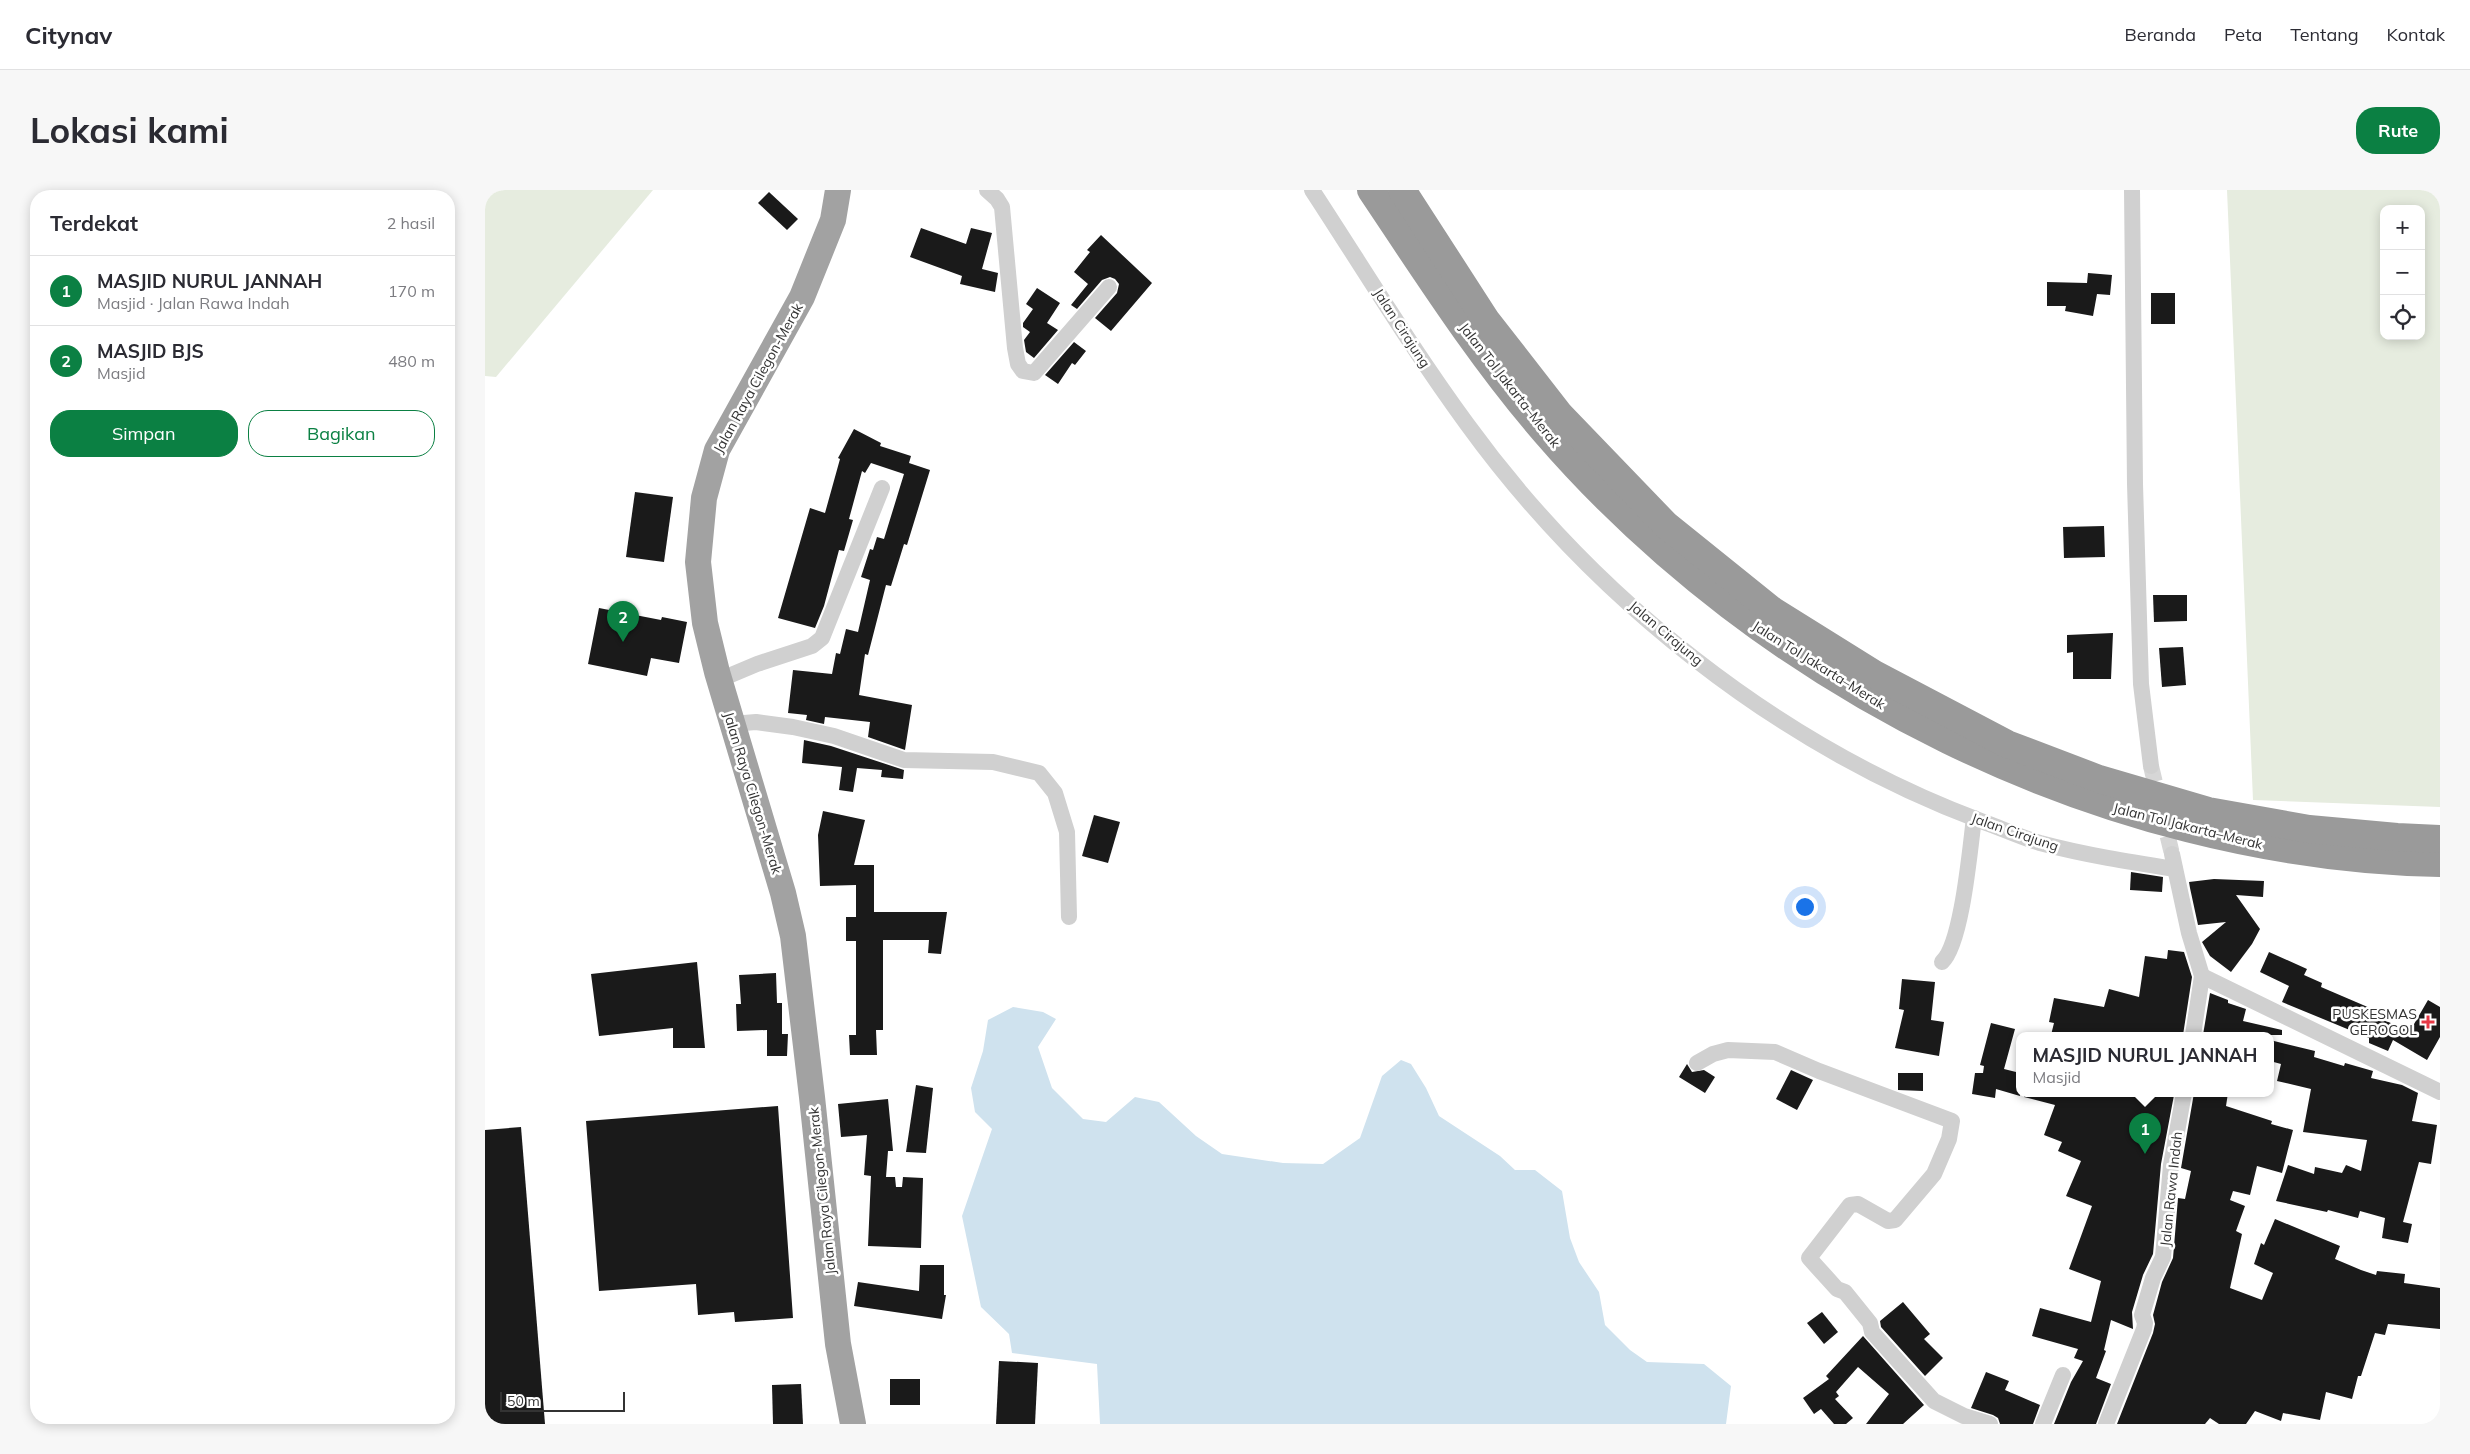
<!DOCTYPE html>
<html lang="id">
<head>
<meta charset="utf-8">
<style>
	body { margin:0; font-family:Mulish,sans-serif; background:#f7f7f7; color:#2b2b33 }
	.controls { position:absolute; right:15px; top:15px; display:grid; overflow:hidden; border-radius:10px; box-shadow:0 2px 12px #0003 }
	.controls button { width:45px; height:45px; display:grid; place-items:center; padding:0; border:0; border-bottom:1px solid #e1e1e2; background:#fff; color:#2b2b33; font:25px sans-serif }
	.scale { position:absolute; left:15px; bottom:12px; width:125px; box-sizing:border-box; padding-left:5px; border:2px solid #333; border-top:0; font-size:14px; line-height:18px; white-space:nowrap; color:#333; -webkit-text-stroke:4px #fff; paint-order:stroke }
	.you { position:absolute; left:1319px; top:716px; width:18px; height:18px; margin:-12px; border:4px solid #fff; border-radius:50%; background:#1a73e8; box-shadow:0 0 0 8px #1a73e833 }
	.badge { display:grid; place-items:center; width:32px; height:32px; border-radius:50%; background:#0b8043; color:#fff; font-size:16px; font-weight:700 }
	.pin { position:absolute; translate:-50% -41px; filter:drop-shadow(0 1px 2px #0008) }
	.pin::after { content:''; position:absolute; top:26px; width:18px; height:15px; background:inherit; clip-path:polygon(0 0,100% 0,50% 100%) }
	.popup { position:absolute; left:1531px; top:842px; width:258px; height:65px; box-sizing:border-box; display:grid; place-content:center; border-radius:10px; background:#fff; filter:drop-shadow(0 1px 4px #0005); font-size:16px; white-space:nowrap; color:#7c7c81 }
	.popup b { font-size:19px; color:#2b2b33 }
	.popup::after { content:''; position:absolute; left:50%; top:100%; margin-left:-10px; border:10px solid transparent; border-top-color:#fff }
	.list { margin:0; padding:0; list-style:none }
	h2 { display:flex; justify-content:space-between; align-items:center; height:65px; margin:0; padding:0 20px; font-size:21px }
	h2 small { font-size:16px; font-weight:400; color:#7c7c81 }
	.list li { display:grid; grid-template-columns:32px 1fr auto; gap:15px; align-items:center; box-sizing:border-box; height:70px; padding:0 20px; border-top:1px solid #e1e1e2 }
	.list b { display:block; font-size:19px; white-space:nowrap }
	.list p { margin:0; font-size:16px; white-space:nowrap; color:#7c7c81 }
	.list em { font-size:16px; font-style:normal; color:#7c7c81 }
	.actions { display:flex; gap:10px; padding:15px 20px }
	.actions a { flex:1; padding:11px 0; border:1px solid #0b8043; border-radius:20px; text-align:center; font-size:18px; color:#0b8043 }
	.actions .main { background:#0b8043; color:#fff }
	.icon { flex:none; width:28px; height:28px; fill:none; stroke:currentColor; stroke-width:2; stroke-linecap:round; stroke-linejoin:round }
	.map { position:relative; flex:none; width:1955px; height:1234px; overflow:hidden; border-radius:20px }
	header { display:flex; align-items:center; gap:30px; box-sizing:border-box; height:70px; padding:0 25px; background:#fff; border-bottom:1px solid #e1e1e2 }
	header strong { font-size:24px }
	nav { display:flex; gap:28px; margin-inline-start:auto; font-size:18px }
	.intro { display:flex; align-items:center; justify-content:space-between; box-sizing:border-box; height:120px; padding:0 30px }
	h1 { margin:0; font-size:35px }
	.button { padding:12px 22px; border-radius:20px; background:#0b8043; color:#fff; font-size:18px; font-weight:700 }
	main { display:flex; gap:30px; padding:0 30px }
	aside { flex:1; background:#fff; border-radius:20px; box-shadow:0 2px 12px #0003 }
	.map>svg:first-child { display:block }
</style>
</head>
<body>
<header>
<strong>Citynav</strong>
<nav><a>Beranda</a><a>Peta</a><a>Tentang</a><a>Kontak</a></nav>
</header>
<div class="intro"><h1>Lokasi kami</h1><a class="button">Rute</a></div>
<main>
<aside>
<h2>Terdekat<small>2 hasil</small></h2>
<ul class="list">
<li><span class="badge">1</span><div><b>MASJID NURUL JANNAH</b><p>Masjid · Jalan Rawa Indah</p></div><em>170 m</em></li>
<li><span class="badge">2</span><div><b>MASJID BJS</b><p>Masjid</p></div><em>480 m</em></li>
</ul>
<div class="actions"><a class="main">Simpan</a><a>Bagikan</a></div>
</aside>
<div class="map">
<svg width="1955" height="1234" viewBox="0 0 1955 1234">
	<rect width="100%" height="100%" fill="#fff"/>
	<!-- green -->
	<g fill="#e6ecdf" fill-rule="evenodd">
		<path d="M0 0H168L11 187 0 186Z"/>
		<path d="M1742 0H1955V617L1768 610ZM1899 19H1936V146H1899Z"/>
	</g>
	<!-- water -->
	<path fill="#cfe2ee" d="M528 817 558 822 571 829 553 857 567 898 598 929 621 932 650 907 674 912 711 946 737 964 798 973 838 974 875 948 897 886 916 870 926 874 941 898 954 926 1015 966 1030 980H1050L1077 1001 1085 1048 1094 1072 1114 1102 1120 1135 1145 1160 1162 1172 1219 1174 1246 1196 1241 1234H615L612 1174 527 1163 524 1144 496 1117 477 1026 507 939 490 922 486 898 498 861 503 830Z"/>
	<!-- building -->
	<g fill="#1a1a1a">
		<path d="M284 2 313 29 302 40 273 13Z"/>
		<path d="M436 38 481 54 486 38 507 43 497 79 513 83 510 102 475 94 477 86 425 67Z"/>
		<path d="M616 45 667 93 626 141 610 128 632 103 634 94 630 89 625 87 617 90 592 119 586 115 603 94 589 82 605 62 602 60Z"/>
		<path d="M1603 83 1627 85 1625 105 1612 104 1608 126 1580 121 1581 116H1562V92L1602 93Z"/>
		<path d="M552 98 575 113 562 133 573 140 549 168 541 162 539 150 545 142 538 137V133L548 119 541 114Z"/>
		<rect x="1666" y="103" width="24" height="31"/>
		<path d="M589 152 601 161 590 175 587 173 573 194 560 185Z"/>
		<path d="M369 239 396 253 395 256 426 266 424 273 445 280 422 355 419 354 406 396 401 395 383 465 380 464 374 505 427 515 420 560 383 547 385 532 340 527 339 534 321 530 322 525 303 523 308 480 347 484 351 463 355 464 361 439 373 442 385 390 376 387 385 359 388 360 392 347 399 349 419 284 386 273 380 283 377 281 364 329 368 330 359 361 354 360 339 416 330 438 293 428 325 318 340 323 355 269 353 268Z"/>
		<path d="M150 302 188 307 179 372 141 367Z"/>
		<path d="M1619 336 1620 367 1579 368 1578 337Z"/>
		<path d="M1668 405H1702V431L1669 432Z"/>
		<path d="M114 418 176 430 177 427 202 432 194 473 166 468 162 486 103 474Z"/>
		<path d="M1628 443 1626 489H1588V462L1582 463V445Z"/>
		<path d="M1698 457 1701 495 1677 497 1674 458Z"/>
		<path d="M319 550 346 556 419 580 418 589 396 587 397 580 372 578 368 602 354 600 357 577 317 573Z"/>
		<path d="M338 621 380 630 369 675H389V722H462L456 764 443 763 444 750H398V840H391L392 865H365L364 845H371V751H361V727H371V695L335 696 333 645Z"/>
		<path d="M609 625 635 632 623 673 597 666Z"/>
		<path d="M1646 682 1678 687 1677 702 1645 700Z"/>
		<path d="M1729 689 1779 691 1778 707 1751 705 1775 739 1767 754 1746 782 1725 766 1717 752 1741 732 1713 735 1705 698 1704 692Z"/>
		<path d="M1683 760 1699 762 1707 787 1698 845H1566L1569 833 1564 832 1569 808 1619 817 1624 799 1654 807 1660 766 1682 769Z"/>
		<path d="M1784 762 1822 779 1819 785 1837 793 1836 797 1892 821 1889 826 1925 841 1943 810 1955 817V847L1942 870 1908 850 1903 861 1884 853V848L1797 812 1804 796 1775 782Z"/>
		<path d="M212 772 220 858H188V838L114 846 106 784Z"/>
		<path d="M291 783 292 813H297V844H303L302 866H282V840L252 841 251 814H256L254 785Z"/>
		<path d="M1417 789 1450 792 1446 830 1459 832 1454 866 1410 858 1419 820 1414 819Z"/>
		<path d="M1725 803 1743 810V813L1761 819 1758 831 1797 840V845H1718Z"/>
		<path d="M1506 833 1530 839 1519 879 1535 883V906L1511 899 1510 908 1487 904 1490 883H1498L1499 876 1495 875Z"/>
		<path d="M1785 850 1830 861 1829 867 1859 876 1860 873 1888 881 1886 888 1917 895 1933 903 1927 931 1952 935 1946 974 1934 972 1918 1032 1927 1034 1923 1053 1897 1048 1900 1028 1875 1021 1873 1028 1843 1020 1842 1022 1791 1011 1803 975 1829 984 1830 977 1857 983 1861 975 1876 981 1882 950 1818 942 1826 899 1792 891 1796 874 1785 871Z"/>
		<path d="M1202 874 1207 882 1219 880 1230 887 1220 903 1194 887Z"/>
		<path d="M1306 880 1328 890 1312 920 1291 909Z"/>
		<path d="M1413 883H1438V901L1413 900Z"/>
		<path d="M431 895 448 898 441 963 421 962Z"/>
		<path d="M1540 903H1680L1689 905 1676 974 1668 1064 1658 1085 1647 1122 1648 1139 1626 1130 1619 1160 1621 1161 1611 1188 1626 1194 1611 1234H1569L1586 1192 1598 1171 1589 1168 1593 1159 1547 1146 1555 1118 1606 1132 1616 1091 1584 1079 1607 1016 1581 1006 1596 971 1573 961 1577 952 1559 945 1570 915 1539 907Z"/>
		<path d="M1709 903H1743L1741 916 1787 931 1786 934 1808 940 1797 983 1772 976 1765 1005 1748 1001 1745 1010 1760 1016 1751 1041 1757 1044 1745 1098 1777 1110 1788 1083 1769 1074 1776 1053 1779 1055 1790 1029 1855 1056 1850 1069 1876 1080 1891 1085 1892 1081 1920 1084 1919 1093 1955 1098V1139L1903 1134 1900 1145 1890 1143 1876 1186H1873L1867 1209 1841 1202 1835 1230 1798 1223 1796 1231 1770 1221 1761 1234H1734L1725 1228 1720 1234H1632L1668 1143 1670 1134 1668 1125 1677 1092 1688 1068 1693 1008 1700 1009 1706 981 1696 978Z"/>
		<path d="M403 909 408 961H403L401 987H410L411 997H417L418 987 438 988 436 1058 383 1056 386 986 379 985 382 945 356 947 353 914Z"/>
		<path d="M293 916 308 1128 250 1132 249 1122 213 1125 211 1094 114 1101 101 931Z"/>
		<path d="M36 937 60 1234H0V940Z"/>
		<path d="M435 1075H459V1105H461L457 1129 369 1116 373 1092 434 1101Z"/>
		<path d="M1418 1112 1445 1144 1439 1149 1458 1168 1440 1186 1396 1137 1395 1131Z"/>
		<path d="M1337 1122 1353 1142 1339 1154 1322 1133Z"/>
		<path d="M1378 1146 1439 1215 1418 1234H1381L1404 1204 1373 1177 1351 1202 1354 1206 1350 1209 1368 1228 1361 1234H1349L1336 1219 1329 1224 1318 1208 1344 1189 1341 1186Z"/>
		<path d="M514 1171 553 1173 550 1234H511Z"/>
		<path d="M1501 1182 1524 1191 1520 1200 1555 1215 1548 1234H1515L1513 1228 1508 1225 1486 1218Z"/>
		<rect x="405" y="1189" width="30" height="26"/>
		<path d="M316 1194 318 1234H288L287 1195Z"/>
	</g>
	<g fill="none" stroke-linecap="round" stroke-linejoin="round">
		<!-- minor-tunnel -->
		<path stroke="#d6d6d6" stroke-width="16" stroke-dasharray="16 8" stroke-linecap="butt" d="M1666 576 1687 664"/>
		<!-- minor -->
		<g stroke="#d0d0d0" stroke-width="16">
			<path d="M502 0 512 9 517 17 530 158 533 174 538 181 549 183 624 97"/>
			<path d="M827 0C878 78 927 159 982 234 1109 409 1293 555 1496 631 1516 638 1535 647 1555 653 1600 665 1645 672 1690 679"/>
			<path d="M1647 0 1650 294 1656 494 1666 576"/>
			<path d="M234 490 272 474 327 456 337 448 397 298"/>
			<path d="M247 534 271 532 308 537 349 546 419 570 508 572 554 583 570 603 582 642 584 727"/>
			<path d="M1687 664 1704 743 1717 786 1708 845"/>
			<path d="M1457 772C1477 754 1485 658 1489 628"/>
			<path d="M1717 786 1955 902"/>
			<path d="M1212 873 1228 864 1243 860 1290 862 1334 881 1467 931 1464 949 1449 984 1410 1030 1403 1031 1373 1014 1365 1015 1324 1068 1352 1099 1360 1102 1385 1133 1387 1142 1449 1211 1479 1226 1505 1234"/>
			<path d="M1558 1234 1578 1185"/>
			<path d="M1621 1234 1659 1139 1660 1133 1657 1125 1668 1088 1678 1067 1686 975 1699 903"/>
		</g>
		<!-- trunk -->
		<path stroke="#a2a2a2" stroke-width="26" d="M353 0 348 30 317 107 232 260 219 308 213 372 220 433 232 482 298 703 308 746 327 907 353 1154 368 1234"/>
		<!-- motorway -->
		<g stroke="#9a9a9a" stroke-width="28">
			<path d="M886 0C941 82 995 167 1060 242 1279 496 1618 666 1955 673"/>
			<path d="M917 0 1001 130 1075 225 1181 335 1288 421 1389 484 1522 554 1614 589 1723 621 1824 639 1912 647 1955 649"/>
		</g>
	</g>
	<!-- markers -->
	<path fill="#e63946" stroke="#fff" stroke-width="2" d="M1940.5 824.5h5v5h5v5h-5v5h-5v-5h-5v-5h5z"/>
	<g text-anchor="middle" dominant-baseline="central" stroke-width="5" stroke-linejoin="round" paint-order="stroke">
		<!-- street labels -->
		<g font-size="14" fill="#333" stroke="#fff">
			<text transform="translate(917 138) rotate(57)">Jalan Cirajung</text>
			<text transform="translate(273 188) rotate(-61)">Jalan Raya Cilegon-Merak</text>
			<text transform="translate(1025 195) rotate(52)">Jalan Tol Jakarta–Merak</text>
			<text transform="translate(1181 443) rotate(40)">Jalan Cirajung</text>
			<text transform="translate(1334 475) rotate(32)">Jalan Tol Jakarta–Merak</text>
			<text transform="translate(268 603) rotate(73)">Jalan Raya Cilegon-Merak</text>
			<text transform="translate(1703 636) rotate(14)">Jalan Tol Jakarta–Merak</text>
			<text transform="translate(1530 642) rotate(19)">Jalan Cirajung</text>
			<text transform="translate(1686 999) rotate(-84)">Jalan Rawa Indah</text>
			<text transform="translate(337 1001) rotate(-96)">Jalan Raya Cilegon-Merak</text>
		</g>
		<!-- poi labels -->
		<g font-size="14" fill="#333" stroke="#fff" text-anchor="end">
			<text x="1932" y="824">PUSKESMAS<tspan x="1932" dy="16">GEROGOL</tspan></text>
		</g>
	</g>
</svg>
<div class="controls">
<button>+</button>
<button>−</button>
<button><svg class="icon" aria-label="locate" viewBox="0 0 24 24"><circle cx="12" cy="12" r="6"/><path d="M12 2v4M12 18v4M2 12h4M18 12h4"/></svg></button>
</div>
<div class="scale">50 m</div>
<div class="you"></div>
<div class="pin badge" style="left:1660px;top:964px">1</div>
<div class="popup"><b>MASJID NURUL JANNAH</b>Masjid</div>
<div class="pin badge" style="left:138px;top:452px">2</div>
</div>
</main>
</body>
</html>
